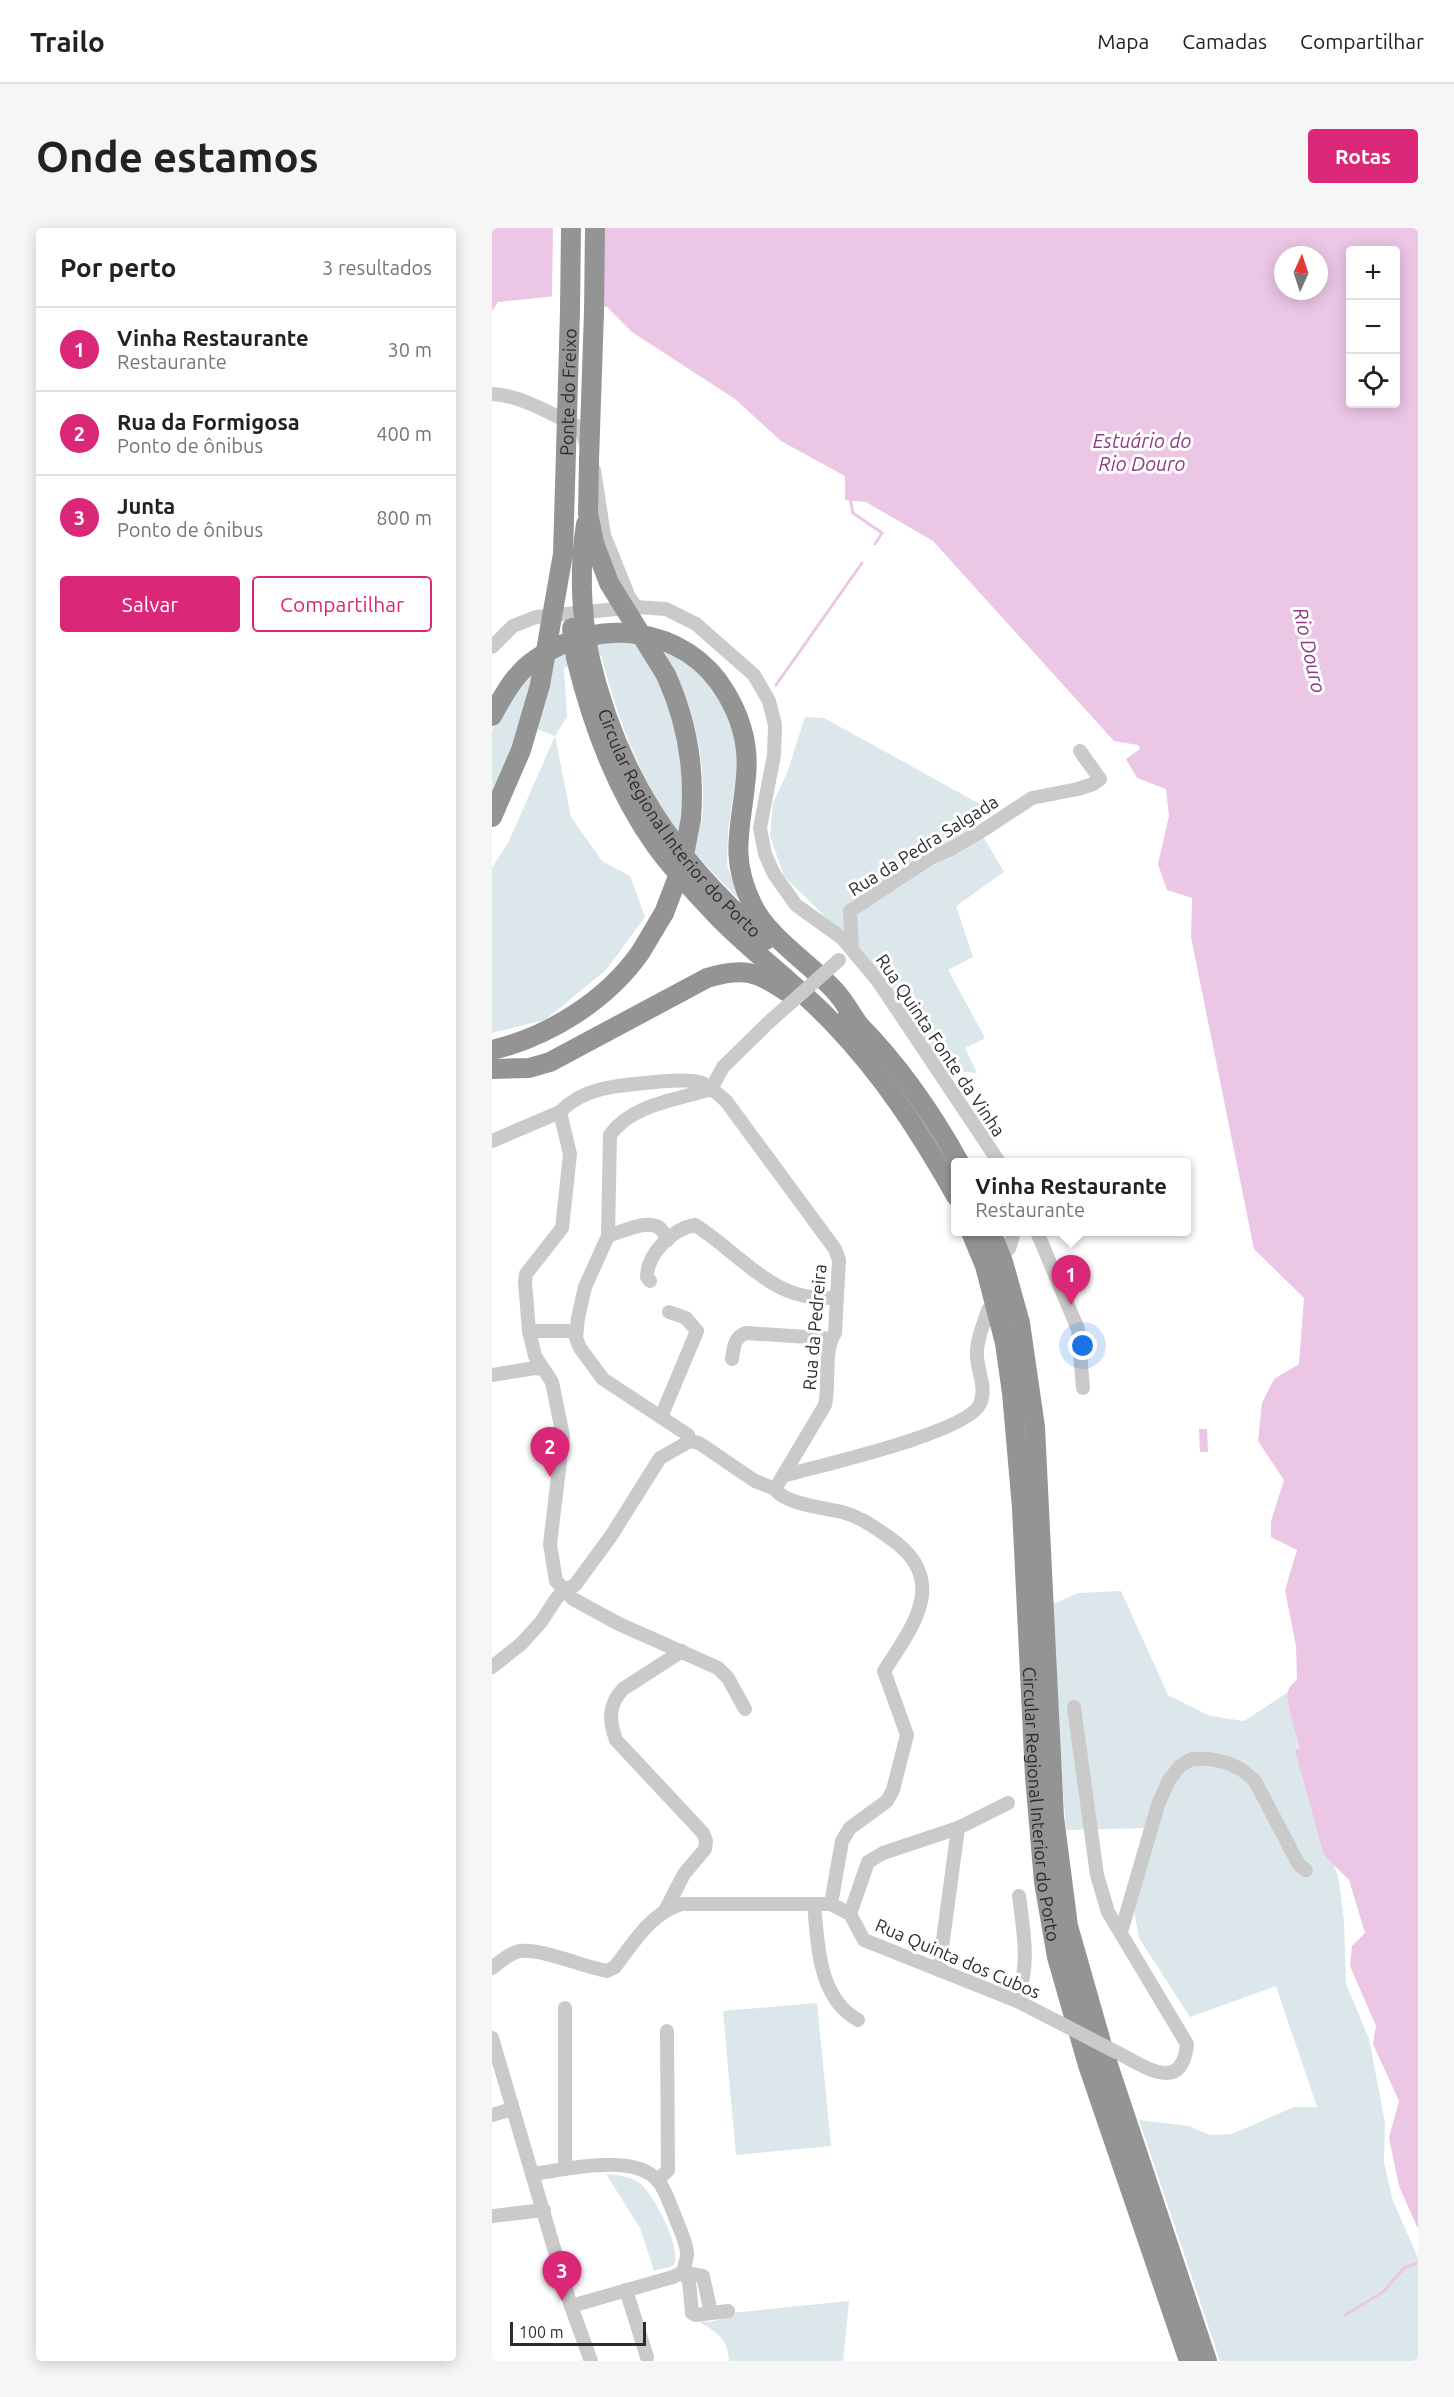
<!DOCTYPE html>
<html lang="pt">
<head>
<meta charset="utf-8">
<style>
	body { margin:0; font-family:Ubuntu,sans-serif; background:#f6f6f6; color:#222 }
	.controls { position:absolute; right:18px; top:18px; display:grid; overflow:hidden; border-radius:6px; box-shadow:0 3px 15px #0003 }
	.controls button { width:54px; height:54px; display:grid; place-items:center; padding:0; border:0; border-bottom:2px solid #e0e0e0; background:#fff; color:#222; font:30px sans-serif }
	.compass { position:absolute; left:782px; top:18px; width:54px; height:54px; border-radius:50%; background:#fff; box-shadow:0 3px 15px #0003; rotate:3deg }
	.scale { position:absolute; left:18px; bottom:15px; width:136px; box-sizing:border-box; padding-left:6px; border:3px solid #2d2d2d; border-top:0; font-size:16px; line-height:21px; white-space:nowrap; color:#2d2d2d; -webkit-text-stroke:4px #fff; paint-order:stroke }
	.you { position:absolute; left:591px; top:1118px; width:21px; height:21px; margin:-15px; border:4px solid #fff; border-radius:50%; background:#1a73e8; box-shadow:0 0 0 9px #1a73e833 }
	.badge { display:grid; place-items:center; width:39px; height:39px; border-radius:50%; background:#db2777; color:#fff; font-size:20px; font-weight:700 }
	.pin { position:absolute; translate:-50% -50px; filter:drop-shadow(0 2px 3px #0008) }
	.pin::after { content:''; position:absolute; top:32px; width:21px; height:18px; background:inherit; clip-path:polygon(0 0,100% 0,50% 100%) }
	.popup { position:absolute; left:459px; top:930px; width:240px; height:78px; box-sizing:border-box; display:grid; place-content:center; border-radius:6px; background:#fff; filter:drop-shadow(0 2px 4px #0005); font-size:20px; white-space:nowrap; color:#767676 }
	.popup b { font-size:22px; color:#222 }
	.popup::after { content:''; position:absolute; left:50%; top:100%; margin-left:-12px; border:12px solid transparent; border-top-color:#fff }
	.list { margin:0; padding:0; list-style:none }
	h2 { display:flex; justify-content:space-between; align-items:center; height:78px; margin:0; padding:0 24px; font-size:26px }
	h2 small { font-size:20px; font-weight:400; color:#767676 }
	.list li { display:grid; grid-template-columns:39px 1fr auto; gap:18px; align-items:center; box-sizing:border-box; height:84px; padding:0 24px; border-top:2px solid #e0e0e0 }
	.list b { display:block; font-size:22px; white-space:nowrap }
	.list p { margin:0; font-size:20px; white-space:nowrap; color:#767676 }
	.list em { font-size:20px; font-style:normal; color:#767676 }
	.actions { display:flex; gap:12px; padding:18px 24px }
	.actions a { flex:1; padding:14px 0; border:2px solid #db2777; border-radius:6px; text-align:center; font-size:21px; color:#db2777 }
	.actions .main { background:#db2777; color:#fff }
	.icon { flex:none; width:33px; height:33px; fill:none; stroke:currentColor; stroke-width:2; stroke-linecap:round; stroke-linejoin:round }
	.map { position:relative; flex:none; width:926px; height:2133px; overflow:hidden; border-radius:6px }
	header { display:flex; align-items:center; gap:36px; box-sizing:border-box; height:84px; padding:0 30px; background:#fff; border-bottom:2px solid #e0e0e0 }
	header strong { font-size:28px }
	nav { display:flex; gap:33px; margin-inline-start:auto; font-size:21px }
	.intro { display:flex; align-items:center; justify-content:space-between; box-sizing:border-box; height:144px; padding:0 36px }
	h1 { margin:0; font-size:42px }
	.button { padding:15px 27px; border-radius:6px; background:#db2777; color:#fff; font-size:21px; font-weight:700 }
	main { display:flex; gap:36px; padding:0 36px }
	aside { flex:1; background:#fff; border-radius:6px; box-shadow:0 3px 15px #0003 }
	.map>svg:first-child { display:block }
</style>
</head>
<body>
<header>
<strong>Trailo</strong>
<nav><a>Mapa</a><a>Camadas</a><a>Compartilhar</a></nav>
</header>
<div class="intro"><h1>Onde estamos</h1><a class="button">Rotas</a></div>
<main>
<aside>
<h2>Por perto<small>3 resultados</small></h2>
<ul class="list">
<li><span class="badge">1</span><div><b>Vinha Restaurante</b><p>Restaurante</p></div><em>30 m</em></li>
<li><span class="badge">2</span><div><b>Rua da Formigosa</b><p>Ponto de ônibus</p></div><em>400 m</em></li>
<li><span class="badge">3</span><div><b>Junta</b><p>Ponto de ônibus</p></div><em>800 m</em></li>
</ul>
<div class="actions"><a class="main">Salvar</a><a>Compartilhar</a></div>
</aside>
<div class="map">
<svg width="926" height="2133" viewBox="0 0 926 2133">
	<rect width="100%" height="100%" fill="#fff"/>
	<!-- green -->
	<g fill="#dbe7eb" fill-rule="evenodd">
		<path d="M108 410 173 420 200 439 224 461 242 508 246 534 236 603 235 637 248 673C221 644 191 615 170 581 141 531 123 482 109 427L72 440 75 489 63 508 79 589 110 633 138 648 153 689 114 742 53 792 0 805V640L17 613 63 508 45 501 57 459 38 456 25 505 0 567V503L14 474 41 439ZM183 444C206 491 214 541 210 593L192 575 194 552 182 485 167 451Z"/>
		<path d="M313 489 332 490 495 580 482 593 512 644 464 678 481 729 456 742 493 810 473 820 485 845 454 842 369 724 292 648 278 608 281 575 295 545Z"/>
		<path d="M629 1363 676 1467 718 1488 752 1493 798 1463 806 1519 847 1653 852 1692 854 1756 877 1811 893 1895 892 1934 901 1973 926 2030V2133H728L647 1892 697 1898 718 1907 740 1906 802 1879H825L784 1758 698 1789 647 1710 640 1672 657 1600 574 1602 565 1483 561 1376 586 1365Z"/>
		<path d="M325 1775 339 1918 244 1927 231 1783Z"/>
		<path d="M114 1946C125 1947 136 1948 146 1954 160 1962 193 2025 181 2038L162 2043 148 2000Z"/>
		<path d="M357 2073 351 2133H237C236 2110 224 2104 206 2093 219 2095 228 2093 239 2085Z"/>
	</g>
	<!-- water -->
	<g fill="#ebc6e5" fill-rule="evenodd">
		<path d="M0 0H926V2001L907 1958 897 1910 907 1873 881 1816 884 1798 858 1738 860 1718 873 1705 857 1652 832 1627 803 1522 807 1520C805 1507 793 1473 796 1463 797 1459 802 1455 805 1451L804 1418 793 1362 805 1322 779 1309V1293L792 1252 766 1213 770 1175 782 1151 807 1136 812 1070 762 1021 699 709 700 670 675 662 666 636 677 588 674 561 645 550 634 531 648 521 646 517 622 513 441 313 374 274 353 272V248L289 213 243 171 140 104 115 79 64 68 6 74 0 83ZM858 22H904V176H858ZM791 27H827V63H791Z"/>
		<path d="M707 1201H715L716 1224H708Z"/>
	</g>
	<!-- pier -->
	<path fill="#fff" d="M61 0H108L107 81 60 71Z"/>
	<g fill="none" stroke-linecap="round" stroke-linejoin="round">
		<!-- stream -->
		<g stroke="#ebc6e5" stroke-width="3">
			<path d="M358 270 361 285 390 305 383 316"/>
			<path d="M284 457 370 335"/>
			<path d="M853 2087 891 2064 912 2040 926 2035"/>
		</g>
		<!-- minor -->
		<g stroke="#cacaca" stroke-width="14">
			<path d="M0 166C30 167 62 188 89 200L94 216"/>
			<path d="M102 242 112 307 137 369 144 379"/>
			<path d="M0 419 21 398 44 389 144 379 174 381 204 396 262 447 277 473 283 497 282 527 268 600 273 626 282 646 304 677 350 710 386 753 507 934"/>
			<path d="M360 721 358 683 440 629 459 621 493 601 540 570 586 561 601 556 608 551 588 523"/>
			<path d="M219 861 231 839 276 795"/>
			<path d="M68 884 78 926 70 1000 34 1046 33 1054 37 1103 43 1128 60 1154 71 1208 58 1316 64 1353 81 1371 127 1396 226 1440 236 1450 253 1481"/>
			<path d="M0 913 68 884C93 858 130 857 164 854 177 853 194 851 207 854 217 857 226 866 234 873L343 1021 347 1032 343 1105C331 1122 338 1156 333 1177L283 1261"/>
			<path d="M545 1004 586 1101 591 1160"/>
			<path d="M116 1008C129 1004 151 993 164 998 170 1000 173 1007 176 1012"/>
			<path d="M517 1021 522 1004"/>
			<path d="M158 1053 155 1049C155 1026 180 1001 203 997 234 1016 269 1055 302 1065 316 1070 329 1070 343 1070"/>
			<path d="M37 1103H84"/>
			<path d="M240 1131C242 1119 242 1109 254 1105L331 1110 338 1112"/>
			<path d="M0 1147 43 1140 50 1141"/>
			<path d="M169 1189 205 1103 194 1090 177 1084"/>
			<path d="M198 1213 196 1207 111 1151 88 1120 84 1110 86 1090 93 1059 116 1008 118 907C140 876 185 872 219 861"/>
			<path d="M198 1213 207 1215 263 1253 283 1261"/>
			<path d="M291 1248C325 1238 475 1205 488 1176 496 1158 483 1140 485 1122 486 1108 492 1095 496 1082"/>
			<path d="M283 1261C293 1276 332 1280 350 1284 369 1289 382 1299 398 1310 457 1351 423 1396 392 1443L415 1507 401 1562 395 1573 358 1600 350 1613 339 1676"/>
			<path d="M0 1439 29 1416 49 1394 64 1371 71 1363 83 1357 119 1308 168 1230 198 1213"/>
			<path d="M582 1479 605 1647 616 1684 695 1816C690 1867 652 1838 624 1824"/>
			<path d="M322 1676C326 1717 326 1770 366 1792"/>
			<path d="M174 1681 192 1646 213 1621 214 1613 211 1605 124 1512C117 1493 116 1477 131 1461L190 1423"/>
			<path d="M358 1686 376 1634 391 1625 466 1600 516 1575"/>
			<path d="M629 1704 666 1577 677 1552 688 1538 700 1531H718L736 1535 750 1542 763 1553 807 1637 814 1642"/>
			<path d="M0 1740C8 1734 17 1725 28 1723 49 1720 92 1739 115 1743L123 1739C142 1714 158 1686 189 1676H339L358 1686 372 1712 525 1773 570 1796"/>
			<path d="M447 1742 466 1600"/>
			<path d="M525 1773C538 1734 532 1708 527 1668"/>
			<path d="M73 1780V1940"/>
			<path d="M0 1810 79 2078 99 2133"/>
			<path d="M0 1887 20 1881"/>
			<path d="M40 1946C73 1942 142 1924 166 1953 174 1962 177 1975 182 1986 186 1998 195 2014 195 2026 195 2031 192 2039 191 2044"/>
			<path d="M166 1952 176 1942 175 1803"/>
			<path d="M0 1988 52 1982"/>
			<path d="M191 2044 197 2053 200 2085 203 2087 236 2083"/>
			<path d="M191 2044 211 2048 219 2085"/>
			<path d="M134 2062 155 2129"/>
			<path d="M79 2078 181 2049 191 2044"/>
		</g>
		<!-- highway -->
		<g stroke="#949494" stroke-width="20">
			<path d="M78 83 79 0"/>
			<path d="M102 84 103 0"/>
			<path d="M96 285 97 232"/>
			<path d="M71 326 73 258"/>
			<path id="s1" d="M97 427C125 548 181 631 274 712"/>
			<path d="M84 430C100 496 124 562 164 618 181 642 209 671 230 693 265 728 306 758 340 794 392 848 427 903 464 968"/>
			<path d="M174 447C195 493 203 540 199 590"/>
			<path d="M0 488C12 466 23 445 44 431 105 388 194 397 234 465 249 490 257 519 254 548 250 598 236 627 260 676 276 710 319 736 344 764 352 773 358 784 365 794"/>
			<path d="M0 589 29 522 48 457"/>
			<path d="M356 786C401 829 437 880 467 934"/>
			<path d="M0 822C56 809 114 773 148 725 156 712 164 698 172 685"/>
			<path d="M0 841 37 840 58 834 215 750C251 739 264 743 295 764"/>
			<path id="s2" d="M479 1004 493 1038 513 1115 520 1165 530 1280 543 1549 552 1654 565 1729 596 1837 697 2133"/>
			<path d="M499 1004 511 1034 528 1095 543 1199 562 1589 576 1698 613 1828 715 2133"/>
		</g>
		<!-- minor-bridge -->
		<g stroke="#cacaca" stroke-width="14">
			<path d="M276 795 347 732"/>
			<path d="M570 1796 624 1824"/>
		</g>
		<!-- highway-bridge -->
		<g stroke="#949494" stroke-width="20">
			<path d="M97 232 102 84"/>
			<path id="s3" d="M73 258 78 83"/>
			<path d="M96 285 102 315 117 355 174 447"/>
			<path d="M94 296C87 340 89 383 97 427"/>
			<path d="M80 400 84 430"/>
			<path d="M48 457 71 326"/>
			<path d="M172 685 190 638 199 590"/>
		</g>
	</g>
	<g text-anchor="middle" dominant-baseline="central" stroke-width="6" stroke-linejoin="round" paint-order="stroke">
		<!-- street labels -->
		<g font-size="18" fill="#2d2d2d" stroke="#fff">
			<text stroke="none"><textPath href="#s3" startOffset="94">Ponte do Freixo</textPath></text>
			<text stroke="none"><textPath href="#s1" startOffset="194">Circular Regional Interior do Porto</textPath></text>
			<text transform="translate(431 617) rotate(-32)">Rua da Pedra Salgada</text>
			<text transform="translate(449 817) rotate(56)">Rua Quinta Fonte da Vinha</text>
			<text transform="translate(322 1099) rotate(-85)">Rua da Pedreira</text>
			<text stroke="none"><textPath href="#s2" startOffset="579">Circular Regional Interior do Porto</textPath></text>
			<text transform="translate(466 1730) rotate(23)">Rua Quinta dos Cubos</text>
		</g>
		<!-- water labels -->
		<g font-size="20" font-style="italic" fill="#8f3c82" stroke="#fff">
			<text x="650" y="212">Estuário do<tspan x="650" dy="23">Rio Douro</tspan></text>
			<text transform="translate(818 422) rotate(77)">Rio Douro</text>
		</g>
	</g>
</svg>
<div class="controls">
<button>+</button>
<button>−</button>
<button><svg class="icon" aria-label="locate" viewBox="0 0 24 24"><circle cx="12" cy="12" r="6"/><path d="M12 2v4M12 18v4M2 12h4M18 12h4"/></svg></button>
</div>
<svg class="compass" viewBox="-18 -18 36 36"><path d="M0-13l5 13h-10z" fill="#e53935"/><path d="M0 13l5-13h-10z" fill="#767676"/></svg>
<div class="scale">100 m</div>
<div class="you"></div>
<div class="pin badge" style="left:579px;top:1077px">1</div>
<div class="popup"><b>Vinha Restaurante</b>Restaurante</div>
<div class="pin badge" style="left:58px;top:1249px">2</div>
<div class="pin badge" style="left:70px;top:2073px">3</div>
</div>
</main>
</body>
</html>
